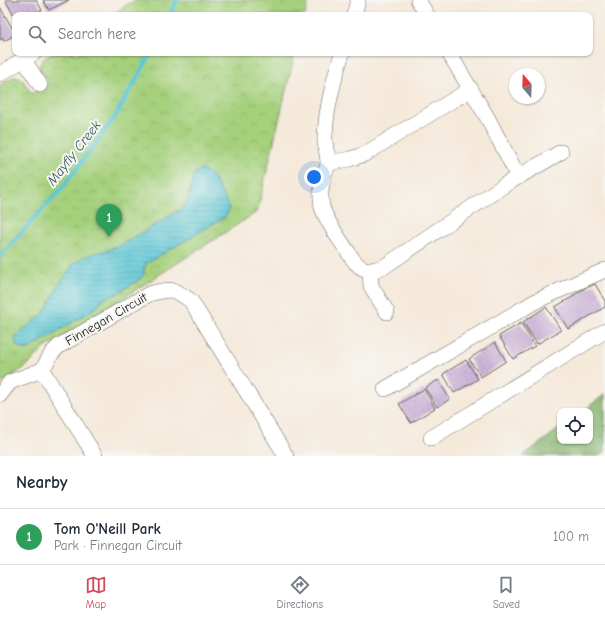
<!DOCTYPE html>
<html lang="en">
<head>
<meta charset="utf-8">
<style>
	body { margin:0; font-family:"Comic Neue",sans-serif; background:#f6f6f7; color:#1f2937 }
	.controls { position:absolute; right:12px; bottom:12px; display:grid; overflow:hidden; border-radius:8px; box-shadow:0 1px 3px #0004 }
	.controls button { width:36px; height:36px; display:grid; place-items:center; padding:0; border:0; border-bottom:1px solid #e0e1e3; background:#fff; color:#1f2937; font:20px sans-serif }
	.compass { position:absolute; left:509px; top:68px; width:36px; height:36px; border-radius:50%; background:#fff; box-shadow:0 1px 3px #0004; rotate:341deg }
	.you { position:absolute; left:314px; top:177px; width:14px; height:14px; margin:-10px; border:3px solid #fff; border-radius:50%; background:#1a73e8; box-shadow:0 0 0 6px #1a73e833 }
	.badge { display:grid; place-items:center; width:26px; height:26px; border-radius:50%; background:#d1495b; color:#fff; font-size:13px; font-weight:700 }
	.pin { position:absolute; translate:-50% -33px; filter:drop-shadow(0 1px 2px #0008) }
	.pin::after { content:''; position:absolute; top:21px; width:14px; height:12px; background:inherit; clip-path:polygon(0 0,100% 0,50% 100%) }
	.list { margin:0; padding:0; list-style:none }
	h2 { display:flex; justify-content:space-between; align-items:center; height:52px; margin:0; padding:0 16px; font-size:17px }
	h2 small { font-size:13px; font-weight:400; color:#747a83 }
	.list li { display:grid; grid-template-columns:26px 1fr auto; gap:12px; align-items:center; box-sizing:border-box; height:56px; padding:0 16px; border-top:1px solid #e0e1e3 }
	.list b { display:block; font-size:15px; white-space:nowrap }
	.list p { margin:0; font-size:13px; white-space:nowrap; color:#747a83 }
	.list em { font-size:13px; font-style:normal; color:#747a83 }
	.icon { flex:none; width:22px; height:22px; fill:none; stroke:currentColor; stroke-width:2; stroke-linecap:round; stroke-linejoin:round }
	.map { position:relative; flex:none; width:605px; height:456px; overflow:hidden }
	.search { position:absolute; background:#fff; box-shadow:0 1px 3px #0004; left:12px; right:12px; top:12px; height:44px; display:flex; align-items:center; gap:10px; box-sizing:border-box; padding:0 14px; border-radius:8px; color:#747a83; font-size:15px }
	.sheet { height:108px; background:#fff }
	nav { display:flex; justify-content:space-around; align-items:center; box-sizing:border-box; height:56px; border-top:1px solid #e0e1e3; background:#fff; font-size:11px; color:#747a83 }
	nav a { display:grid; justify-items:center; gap:2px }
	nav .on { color:#d1495b }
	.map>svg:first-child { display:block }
</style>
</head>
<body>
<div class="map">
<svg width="605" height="456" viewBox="0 0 605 456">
	<defs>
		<pattern id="forest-crowns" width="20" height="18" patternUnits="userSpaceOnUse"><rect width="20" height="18" fill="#84b26c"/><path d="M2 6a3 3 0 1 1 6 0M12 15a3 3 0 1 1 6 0" fill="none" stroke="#6b9058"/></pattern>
		<pattern id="park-crowns" width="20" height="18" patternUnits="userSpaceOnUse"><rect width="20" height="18" fill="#a5d07c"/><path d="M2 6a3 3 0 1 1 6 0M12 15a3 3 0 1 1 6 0" fill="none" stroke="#8db26b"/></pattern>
		<pattern id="water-rules" width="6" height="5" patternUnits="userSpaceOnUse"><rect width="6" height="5" fill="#5bc6d5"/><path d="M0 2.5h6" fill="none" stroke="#4faab6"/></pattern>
		<pattern id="building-back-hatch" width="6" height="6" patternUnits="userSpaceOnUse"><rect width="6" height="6" fill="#c7abd4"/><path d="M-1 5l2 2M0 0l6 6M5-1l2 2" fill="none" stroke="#aa93b5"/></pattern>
	</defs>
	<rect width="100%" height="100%" fill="#f6f6f2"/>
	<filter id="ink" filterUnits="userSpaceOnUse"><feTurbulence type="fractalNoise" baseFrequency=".025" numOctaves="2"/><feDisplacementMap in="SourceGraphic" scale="8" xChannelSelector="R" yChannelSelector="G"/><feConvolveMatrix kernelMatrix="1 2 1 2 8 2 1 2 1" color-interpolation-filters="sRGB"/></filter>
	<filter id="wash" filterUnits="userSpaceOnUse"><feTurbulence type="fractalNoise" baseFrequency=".012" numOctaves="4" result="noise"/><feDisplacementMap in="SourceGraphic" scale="16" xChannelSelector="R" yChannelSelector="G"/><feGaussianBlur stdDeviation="0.9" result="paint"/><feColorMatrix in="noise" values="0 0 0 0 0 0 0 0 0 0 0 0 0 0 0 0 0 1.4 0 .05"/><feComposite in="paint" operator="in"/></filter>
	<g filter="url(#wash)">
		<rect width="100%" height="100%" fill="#f5e9da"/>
		<!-- forest -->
		<path fill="url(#forest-crowns)" stroke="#506744" d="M605 394V452L598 456H523L560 428V441H590V411H583Z"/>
		<!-- park -->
		<g fill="url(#park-crowns)" stroke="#60764c">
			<path d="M135 0H309L305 15H111Z"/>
			<path d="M52 53H295L257 212 45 348 28 365 0 384V85L13 77 21 78 32 94 49 83 39 67 42 60Z"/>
		</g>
		<!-- water -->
		<path fill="url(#water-rules)" stroke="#3c7178" d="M199 170H204L212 176 227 202 229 208 228 213 225 217 147 263 144 269V274L140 279 117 294 103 299 97 307 29 349C21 351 13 346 16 336L44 313 59 285 74 263 88 255 111 249 126 242 181 209 187 202 195 173Z"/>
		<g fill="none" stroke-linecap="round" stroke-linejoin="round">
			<!-- stream -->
			<g stroke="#5bc6d5" stroke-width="4.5">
				<path d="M170 15 177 0"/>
				<path d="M0 256 62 188 115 117 151 53"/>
			</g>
		</g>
		<g id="blocks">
			<!-- building -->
			<g fill="url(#building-back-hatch)">
				<path d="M5 0H36L42 10 37 13 39 15H14Z"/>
				<path d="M43 0H69L49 10Z"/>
				<path d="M0 7 15 33V35L4 41 3 38 0 40Z"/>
				<path d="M595 284 605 301V307L568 329 555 307 574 296V295L588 286 589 287Z"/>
				<path d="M546 307 561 330 537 344 523 322Z"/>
				<path d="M521 323 535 346 513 359 499 336Z"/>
				<path d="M495 342 506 361 481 377 469 359Z"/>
				<path d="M466 360 478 379 454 393 443 374Z"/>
				<path d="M438 380 450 399 437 407 425 388Z"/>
				<path d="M424 389 435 408 411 423 399 404Z"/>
			</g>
		</g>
	</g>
	<g filter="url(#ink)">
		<use href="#blocks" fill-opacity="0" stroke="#68645e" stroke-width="1"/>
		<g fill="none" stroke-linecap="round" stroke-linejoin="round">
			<defs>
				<g id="street">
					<path d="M418 0 427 15"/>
					<path d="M354 15 358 0"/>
					<path d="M342 53C334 80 326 108 325 136 324 145 328 154 328 163 328 167 325 171 324 175 321 185 320 197 322 207 327 223 339 238 348 252 358 269 366 274 385 266L506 184 561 152"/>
					<path d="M449 53 487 117 518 176"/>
					<path d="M24 60 40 85"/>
					<path d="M0 74 34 53"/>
					<path d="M328 163 350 159 365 154 471 89"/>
					<path d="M370 270 371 286 387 312"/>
					<path d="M42 370 95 456"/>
					<path d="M385 389 536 301 605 270"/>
					<path d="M0 395 10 382 42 370 52 353 59 346 149 294C170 288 174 288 191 301L286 456"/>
					<path d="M431 438 605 331"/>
				</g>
			</defs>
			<!-- street casing -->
			<use href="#street" stroke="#68645e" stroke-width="16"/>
			<!-- street -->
			<use href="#street" stroke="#fff" stroke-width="15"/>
		</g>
	</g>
	<g text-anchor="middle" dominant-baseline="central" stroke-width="4" stroke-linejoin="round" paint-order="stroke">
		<!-- street labels -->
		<g font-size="13" fill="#1c1c1c" stroke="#f6f6f2">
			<text transform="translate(106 319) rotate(-30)">Finnegan Circuit</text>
		</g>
		<!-- water labels -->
		<g font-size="14" font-style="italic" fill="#32585d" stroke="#f6f6f2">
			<text transform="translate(74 153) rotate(-52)">Mayfly Creek</text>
		</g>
	</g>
</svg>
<div class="controls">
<button><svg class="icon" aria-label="locate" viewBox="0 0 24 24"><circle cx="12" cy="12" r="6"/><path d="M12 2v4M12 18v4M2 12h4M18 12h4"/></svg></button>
</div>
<svg class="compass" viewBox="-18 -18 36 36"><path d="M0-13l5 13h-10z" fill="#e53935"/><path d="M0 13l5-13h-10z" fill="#747a83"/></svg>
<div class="you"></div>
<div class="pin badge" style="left:109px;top:237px;background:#2e9e5b">1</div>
<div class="search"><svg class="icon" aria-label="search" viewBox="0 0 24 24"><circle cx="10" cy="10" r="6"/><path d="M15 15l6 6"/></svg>Search here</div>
</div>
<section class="sheet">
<h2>Nearby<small></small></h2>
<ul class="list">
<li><span class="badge" style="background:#2e9e5b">1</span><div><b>Tom O'Neill Park</b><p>Park · Finnegan Circuit</p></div><em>100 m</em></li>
</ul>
</section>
<nav>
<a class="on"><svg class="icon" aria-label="map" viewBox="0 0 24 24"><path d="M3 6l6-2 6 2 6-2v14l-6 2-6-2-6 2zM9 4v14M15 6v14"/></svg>Map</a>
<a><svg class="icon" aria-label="directions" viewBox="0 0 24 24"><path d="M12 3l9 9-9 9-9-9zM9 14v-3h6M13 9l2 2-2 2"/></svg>Directions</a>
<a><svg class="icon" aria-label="saved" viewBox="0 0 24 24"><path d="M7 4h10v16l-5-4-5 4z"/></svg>Saved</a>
</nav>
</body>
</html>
